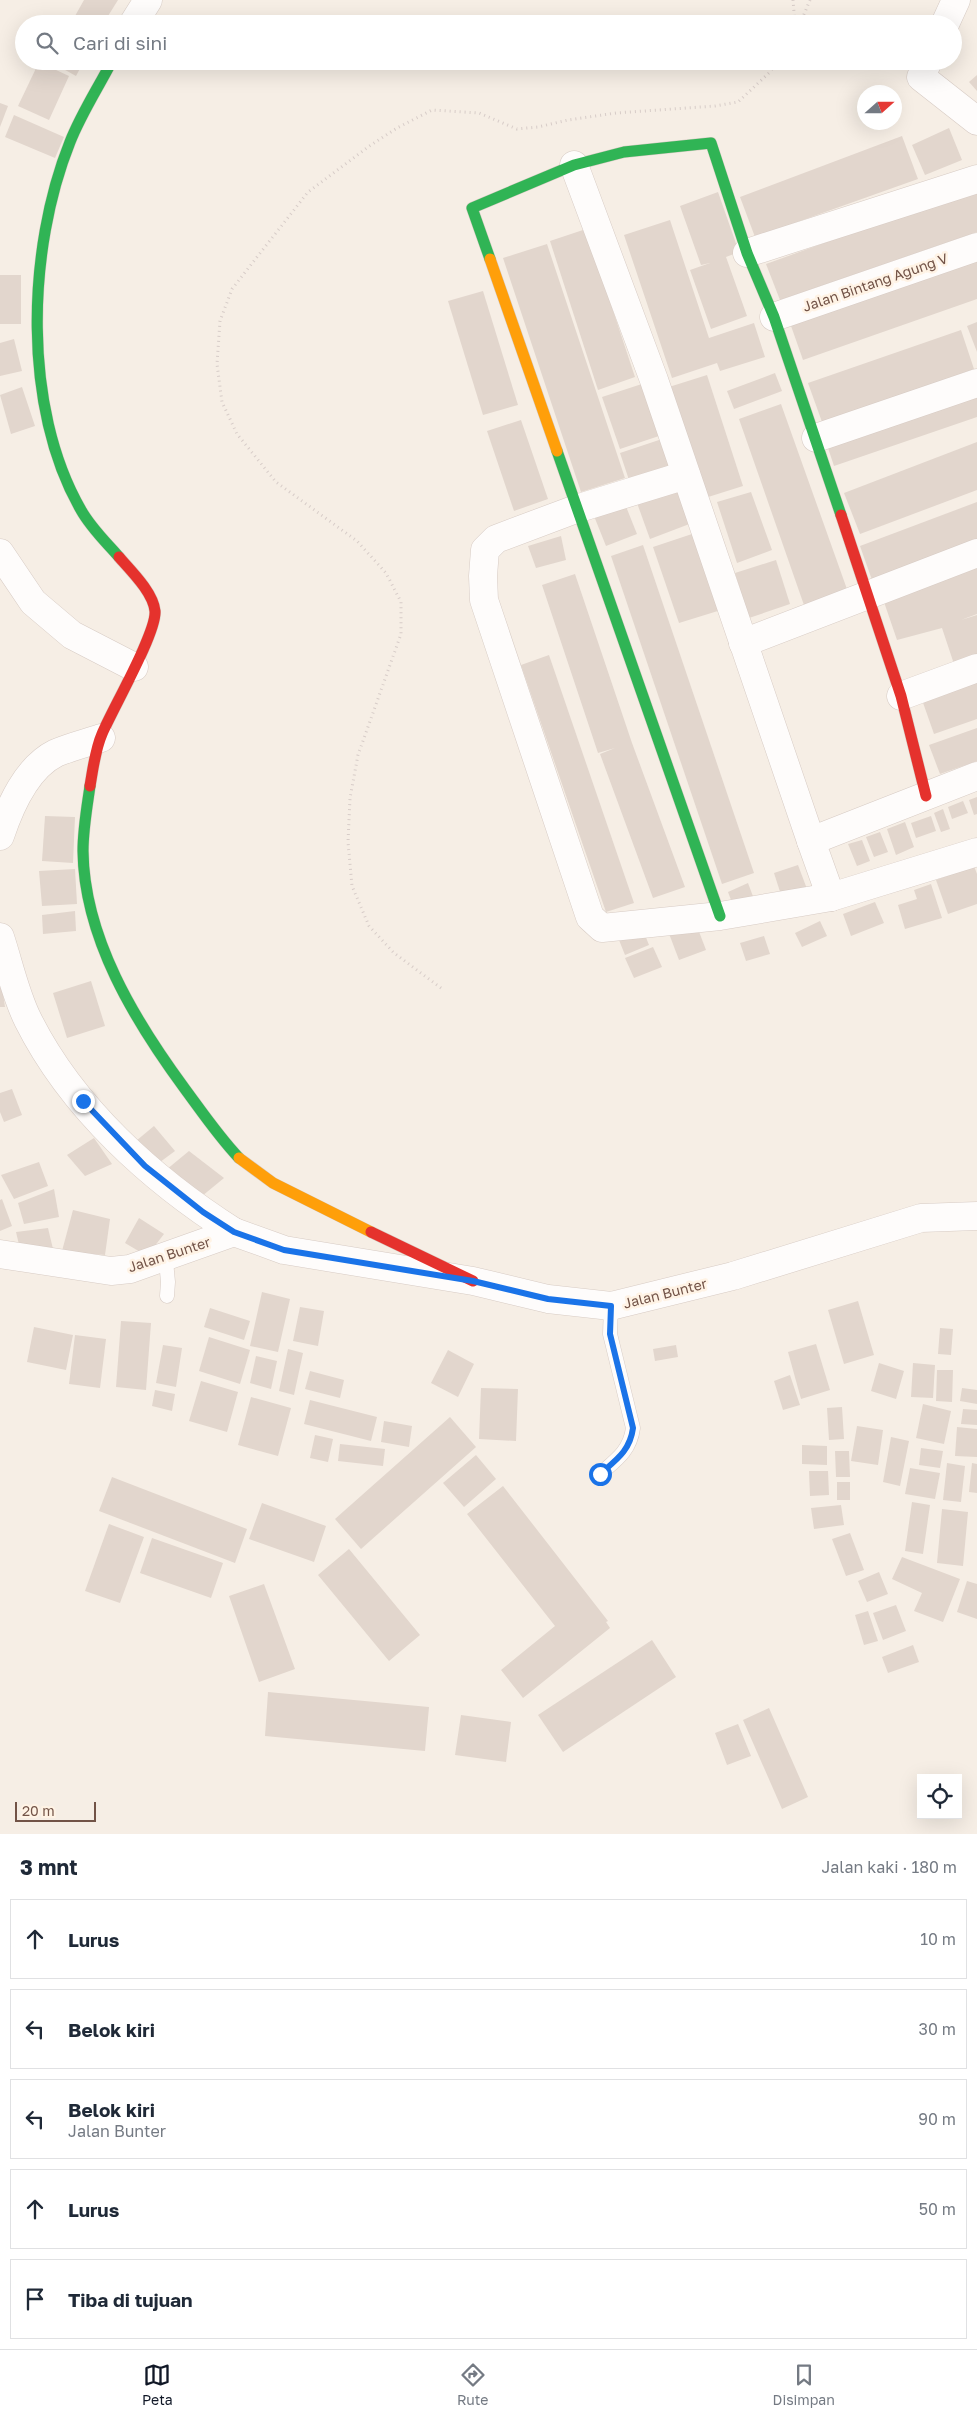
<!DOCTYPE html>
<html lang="id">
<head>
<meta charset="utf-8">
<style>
	body { margin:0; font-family:"Golos Text",sans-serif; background:#f6f6f7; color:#1f2937 }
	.controls { position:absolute; right:15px; bottom:15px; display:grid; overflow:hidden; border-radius:0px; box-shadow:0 5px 20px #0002 }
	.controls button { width:45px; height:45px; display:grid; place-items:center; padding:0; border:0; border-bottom:1px solid #e0e1e3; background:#fff; color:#1f2937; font:25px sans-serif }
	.compass { position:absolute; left:857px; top:85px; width:45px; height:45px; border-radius:50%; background:#fff; box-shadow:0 5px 20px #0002; rotate:69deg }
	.scale { position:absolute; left:15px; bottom:12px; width:81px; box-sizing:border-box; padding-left:5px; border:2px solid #725347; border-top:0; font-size:14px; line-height:18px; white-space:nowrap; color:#725347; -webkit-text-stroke:4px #fff3e5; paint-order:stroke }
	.stop { position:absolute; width:15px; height:15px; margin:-11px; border:4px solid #1a73e8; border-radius:50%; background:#fff }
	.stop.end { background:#1a73e8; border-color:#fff; box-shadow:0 1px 5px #0008 }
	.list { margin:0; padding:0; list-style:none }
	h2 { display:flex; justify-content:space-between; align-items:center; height:65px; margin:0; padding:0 20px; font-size:21px }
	h2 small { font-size:16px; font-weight:400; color:#747a83 }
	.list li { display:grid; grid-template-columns:32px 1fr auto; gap:15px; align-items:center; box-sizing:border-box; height:80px; margin:0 10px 10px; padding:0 10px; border:1px solid #e0e1e3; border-radius:0px }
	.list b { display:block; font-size:19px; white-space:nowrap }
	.list p { margin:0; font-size:16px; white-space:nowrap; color:#747a83 }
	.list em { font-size:16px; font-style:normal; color:#747a83 }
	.icon { flex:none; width:28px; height:28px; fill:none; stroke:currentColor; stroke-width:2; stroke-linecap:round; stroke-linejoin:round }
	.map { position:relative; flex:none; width:977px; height:1834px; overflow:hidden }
	.search { position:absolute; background:#fff; box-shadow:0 5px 20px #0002; left:15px; right:15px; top:15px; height:55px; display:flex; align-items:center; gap:12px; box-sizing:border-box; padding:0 18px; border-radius:28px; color:#747a83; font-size:19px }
	.sheet { height:515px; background:#fff }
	nav { display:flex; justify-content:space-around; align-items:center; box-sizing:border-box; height:70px; border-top:1px solid #e0e1e3; background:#fff; font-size:14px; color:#747a83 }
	nav a { display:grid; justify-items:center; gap:2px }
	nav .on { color:#111827 }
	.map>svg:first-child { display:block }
</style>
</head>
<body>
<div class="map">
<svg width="977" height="1834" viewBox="0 0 977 1834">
	<rect width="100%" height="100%" fill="#f6eee5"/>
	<!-- building -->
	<g fill="#e2d6cd">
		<path d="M84 0H118L103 24H87L75 16Z"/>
		<path d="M49 61H84L76 76Z"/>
		<path d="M39 62 69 76 49 120 18 106Z"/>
		<path d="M977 75V91L969 82Z"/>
		<path d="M0 103 8 106 0 127Z"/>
		<path d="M14 115 64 137 55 158 5 137Z"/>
		<path d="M949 128 962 160 925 175 912 145Z"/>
		<path d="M902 136 918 179 755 237 740 197Z"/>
		<path d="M977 188V232L780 300 766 264Z"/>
		<path d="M718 192 739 252 726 257 747 316 711 329 690 270 710 263 701 265 680 206Z"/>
		<path d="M670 220 709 338 754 323 765 357 720 371 717 363 672 378 624 235Z"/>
		<path d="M586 229 635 377 598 390 550 241Z"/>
		<path d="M547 244 625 478 581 492 503 258Z"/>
		<path d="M977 258V299L803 360 790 323Z"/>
		<rect x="0" y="275" width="21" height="49"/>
		<path d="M483 291 518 405 483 415 448 301Z"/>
		<path d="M977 322V352L967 326Z"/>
		<path d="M961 330 974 369 822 422 808 383Z"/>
		<path d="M14 339 22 371 0 376V343Z"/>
		<path d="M775 373 782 391 734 409 727 391Z"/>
		<path d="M707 375 743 486 705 498 669 387Z"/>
		<path d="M651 381 668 433 620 449 602 397Z"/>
		<path d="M22 387 35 426 11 434 0 395Z"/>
		<path d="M977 391V417L834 466 826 442Z"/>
		<path d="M781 404 848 592 805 608 739 419Z"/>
		<path d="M521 420 548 499 514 511 487 431Z"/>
		<path d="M671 436 680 466 630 483 620 453Z"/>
		<path d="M977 442V490L860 534 844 493Z"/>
		<path d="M680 487 692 523 650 539 637 503Z"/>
		<path d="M751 492 772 550 737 563 717 502Z"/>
		<path d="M977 502V541L872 580 860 546Z"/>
		<path d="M625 504 637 534 606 546 594 516Z"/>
		<path d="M695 533 721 610 679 623 653 547Z"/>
		<path d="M561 536 566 560 536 568 528 546Z"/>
		<path d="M643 545 754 873 722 884 611 556Z"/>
		<path d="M776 560 790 604 749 618 735 573Z"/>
		<path d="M977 568V614L961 620 977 615V656L954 664 942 628 897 640 884 602Z"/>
		<path d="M575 574 632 743 685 887 653 898 600 754 615 748 598 753 542 585Z"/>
		<path d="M549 655 634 903 606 912 521 665Z"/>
		<path d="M977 677V719L934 734 921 697Z"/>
		<path d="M977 728V761L940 774 929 745Z"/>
		<path d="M977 797V814L974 815 969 800Z"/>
		<path d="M963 801 968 813 952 819 948 807Z"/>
		<path d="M943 809 950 829 941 832 934 813Z"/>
		<path d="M45 816 75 817 73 863 42 861Z"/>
		<path d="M931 816 936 831 916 838 911 823Z"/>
		<path d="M905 822 914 847 896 855 887 829Z"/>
		<path d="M880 832 888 852 874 857 866 837Z"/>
		<path d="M862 840 870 861 857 866 848 844Z"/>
		<path d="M798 865 807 889 782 898 774 873Z"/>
		<path d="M974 866 977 874V904L948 914 936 880Z"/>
		<path d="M75 869 77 904 42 906 39 871Z"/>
		<path d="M748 883 754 899 734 908 728 892Z"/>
		<path d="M931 884 942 918 905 929 898 905 917 899 914 890Z"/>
		<path d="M875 902 884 923 851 936 843 914Z"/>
		<path d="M75 911 76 931 43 934 42 915Z"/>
		<path d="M695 921 706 950 679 960 668 931Z"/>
		<path d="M820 921 827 936 802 947 795 933Z"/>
		<path d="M641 925 649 945 625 955 617 935Z"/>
		<path d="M764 936 770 954 746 961 740 943Z"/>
		<path d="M653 947 662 967 634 978 625 958Z"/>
		<path d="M91 981 105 1026 67 1038 53 993Z"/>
		<path d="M2 987 5 1007H0V988Z"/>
		<path d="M12 1089 22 1115 4 1122 0 1112V1093Z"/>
		<path d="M154 1126 175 1151 156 1165 136 1141Z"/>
		<path d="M94 1138 112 1164 85 1176 67 1155Z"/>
		<path d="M189 1151 224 1178 196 1201 166 1170Z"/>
		<path d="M39 1162 48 1186 14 1199 1 1175Z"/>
		<path d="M54 1189 59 1217 24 1224 18 1203Z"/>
		<path d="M2 1199 12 1226 0 1231V1200Z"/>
		<path d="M73 1210 110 1219 105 1255 62 1251Z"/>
		<path d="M139 1218 164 1234 147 1256 125 1243Z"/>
		<path d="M48 1228 53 1249 21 1253 16 1232Z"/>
		<path d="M262 1292 290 1299 278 1352 250 1346Z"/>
		<path d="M858 1301 874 1355 844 1364 828 1310Z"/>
		<path d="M300 1307 324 1311 318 1346 293 1341Z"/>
		<path d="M210 1308 250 1321 244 1340 204 1327Z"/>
		<path d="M121 1321 151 1323 146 1390 116 1387Z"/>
		<path d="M34 1327 73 1335 66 1370 27 1362Z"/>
		<path d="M940 1328 953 1329 951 1355 938 1354Z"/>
		<path d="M75 1335 106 1339 100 1388 69 1384Z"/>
		<path d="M209 1337 250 1350 240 1384 199 1371Z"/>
		<path d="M816 1344 830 1390 801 1399 788 1352Z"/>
		<path d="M163 1345 182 1348 176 1387 156 1383Z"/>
		<path d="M676 1345 678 1357 655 1361 653 1349Z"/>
		<path d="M288 1349 303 1353 294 1395 279 1391Z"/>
		<path d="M448 1350 474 1364 458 1397 431 1383Z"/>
		<path d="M256 1356 277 1361 271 1389 250 1383Z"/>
		<path d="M879 1363 904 1371 896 1399 871 1391Z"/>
		<path d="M913 1363 935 1365 933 1398 911 1397Z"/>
		<path d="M937 1370H953L952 1402 936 1401Z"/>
		<path d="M310 1371 344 1380 340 1398 305 1389Z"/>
		<path d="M790 1375 800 1405 783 1410 774 1381Z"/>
		<path d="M201 1381 238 1392 227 1432 189 1421Z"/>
		<path d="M481 1388 518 1389 516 1441 479 1439Z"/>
		<path d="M962 1388 977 1390V1404L960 1401Z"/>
		<path d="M155 1390 175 1394 172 1411 152 1406Z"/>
		<path d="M251 1397 291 1408 278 1456 238 1445Z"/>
		<path d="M310 1400 377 1417 371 1441 304 1424Z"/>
		<path d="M923 1404 951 1411 944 1444 916 1438Z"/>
		<path d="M842 1407 844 1439 829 1440 827 1408Z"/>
		<path d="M963 1409 977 1410V1425L961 1424Z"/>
		<path d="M450 1417 476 1447 361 1549 335 1519Z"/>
		<path d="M384 1421 412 1426 409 1447 381 1442Z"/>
		<path d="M857 1426 883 1430 878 1465 851 1461Z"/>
		<path d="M957 1427 977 1429V1457L955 1456Z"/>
		<path d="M315 1435 333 1439 328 1462 310 1458Z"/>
		<path d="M891 1437 909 1441 900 1486 883 1482Z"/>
		<path d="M340 1444 385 1449 383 1466 338 1461Z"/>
		<path d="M802 1445 827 1446V1465L802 1464Z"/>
		<path d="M921 1448 943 1451 940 1468 919 1465Z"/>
		<path d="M835 1451H849L850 1477H836Z"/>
		<path d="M476 1455 496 1479 464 1507 443 1483Z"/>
		<path d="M947 1463 965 1466 961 1502 943 1500Z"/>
		<path d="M972 1463 977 1464V1493L969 1492Z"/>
		<path d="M910 1468 940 1473 935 1499 905 1494Z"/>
		<path d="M809 1471H828L829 1495 810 1496Z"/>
		<path d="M112 1477 247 1529 235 1563 99 1511Z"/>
		<rect x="837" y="1482" width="13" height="18"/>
		<path d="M503 1486 608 1621 606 1622 610 1628 523 1698 501 1670 555 1626 467 1514Z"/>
		<path d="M912 1502 930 1505 923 1554 905 1551Z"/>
		<path d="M262 1503 326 1526 314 1562 249 1539Z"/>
		<path d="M841 1505 844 1525 814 1529 811 1508Z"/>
		<path d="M942 1509 968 1512 963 1566 937 1563Z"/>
		<path d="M109 1524 144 1537 120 1603 85 1591Z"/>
		<path d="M850 1533 864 1570 846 1576 832 1539Z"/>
		<path d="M152 1538 223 1563 211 1598 140 1573Z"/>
		<path d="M349 1549 420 1635 389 1661 318 1575Z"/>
		<path d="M902 1557 960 1579 943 1622 914 1611 922 1593 892 1579Z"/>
		<path d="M879 1572 888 1594 867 1602 858 1581Z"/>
		<path d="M967 1581 977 1584V1619L957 1612Z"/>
		<path d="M264 1584 295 1669 259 1682 229 1596Z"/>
		<path d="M896 1605 906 1631 883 1640 873 1613Z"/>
		<path d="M868 1611 878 1641 864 1645 855 1615Z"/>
		<path d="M652 1640 676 1677 563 1752 538 1715Z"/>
		<path d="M913 1645 919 1662 888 1673 882 1657Z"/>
		<path d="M268 1692 429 1707 425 1751 265 1736Z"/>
		<path d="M769 1708 808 1797 782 1809 743 1720Z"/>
		<path d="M461 1715 511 1722 506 1762 455 1755Z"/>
		<path d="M738 1724 751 1756 727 1765 715 1733Z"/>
	</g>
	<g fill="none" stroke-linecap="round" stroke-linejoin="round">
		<defs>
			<g id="lane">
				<path d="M158 1261H166L168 1282 167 1296"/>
				<path d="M600 1474C616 1460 630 1451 633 1428L610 1334 611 1306"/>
			</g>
			<g id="street">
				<path d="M133 24 148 0"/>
				<path d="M945 24 956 0"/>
				<path d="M928 61 921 77 977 121"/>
				<path d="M574 165 654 380 811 841"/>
				<path d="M747 253 977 179"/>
				<path d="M774 317 977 247"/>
				<path d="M816 438 977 383"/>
				<path d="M686 475 576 509 496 539 485 550 483 576 484 600 590 917 602 928 720 916 831 897 977 852"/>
				<path d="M0 553 33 602 72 635 134 667"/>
				<path d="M743 643 977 553"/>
				<path d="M901 696 977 668"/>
				<path d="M0 836C10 806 26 768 56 753 70 747 86 743 101 738"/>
				<path d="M831 897 811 841 977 776"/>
				<path d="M0 937C9 964 15 994 28 1020 72 1108 152 1180 234 1232"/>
				<path d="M0 1254 111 1271 130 1269 234 1232 284 1250 473 1281 548 1299 611 1306 733 1276 921 1218 977 1216"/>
			</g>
			<g id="fast">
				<path d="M112 61C98 88 81 114 70 142 27 249 22 408 81 510 91 528 106 542 119 557"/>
				<path d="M490 259 472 208 574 165 624 152 711 143 747 253 774 317 841 515"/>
				<path d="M557 451 720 916"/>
				<path d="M90 786C87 807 83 829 83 851 84 938 135 1021 185 1089 202 1112 219 1137 239 1158"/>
			</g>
			<g id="slow">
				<path d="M490 259 557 451"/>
				<path d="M239 1158 273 1183 371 1232"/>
			</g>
			<g id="jam">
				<path d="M841 515 901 696 926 796"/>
				<path d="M90 786C93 769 95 750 102 734 112 710 157 632 155 611 153 592 131 571 119 557"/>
				<path d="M371 1232 473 1281"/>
			</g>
		</defs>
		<!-- lane casing -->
		<use href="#lane" stroke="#d7cbc4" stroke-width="15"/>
		<!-- street casing -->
		<use href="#street" stroke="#d7cbc4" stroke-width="29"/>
		<!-- fast casing -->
		<use href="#fast" stroke="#d6cac2" stroke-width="12"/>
		<!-- slow casing -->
		<use href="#slow" stroke="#d6cac2" stroke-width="12"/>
		<!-- jam casing -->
		<use href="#jam" stroke="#d6cac2" stroke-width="12"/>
		<!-- path -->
		<g stroke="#d7ccc8" stroke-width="3" stroke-dasharray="1 4" stroke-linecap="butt">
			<path d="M793 0 795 24"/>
			<path d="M800 24 810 0"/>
			<path d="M441 988 394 953 369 926 352 886 348 842 350 798 358 755 401 634V602L386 573 357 541 276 482 237 434 222 402 217 364 220 321 232 289 308 192 368 147 397 128 432 110 479 113 517 129 538 127 568 120 616 113 715 106 738 102 770 72 777 61"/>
		</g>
		<!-- lane -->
		<use href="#lane" stroke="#fefcfb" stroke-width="14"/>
		<!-- street -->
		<use href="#street" stroke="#fefcfb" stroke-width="28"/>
		<!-- fast -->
		<use href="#fast" stroke="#30b455" stroke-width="11"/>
		<!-- slow -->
		<use href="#slow" stroke="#ff9f0a" stroke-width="11"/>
		<!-- jam -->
		<use href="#jam" stroke="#e5322d" stroke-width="11"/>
	</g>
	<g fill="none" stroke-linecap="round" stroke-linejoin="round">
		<!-- route -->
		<path stroke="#1a73e8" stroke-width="6" d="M83 1101 145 1166 203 1212 234 1232 284 1250 473 1281 548 1299 611 1306 610 1334 633 1428C630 1451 616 1460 600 1474"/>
	</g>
	<g text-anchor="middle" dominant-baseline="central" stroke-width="5" stroke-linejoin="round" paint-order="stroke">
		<!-- street labels -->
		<g font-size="14" fill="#725347" stroke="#fff3e5">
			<text transform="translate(875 282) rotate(-19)">Jalan Bintang Agung V</text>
			<text transform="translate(169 1254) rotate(-18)">Jalan Bunter</text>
			<text transform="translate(665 1293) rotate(-14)">Jalan Bunter</text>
		</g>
	</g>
</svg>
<div class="controls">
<button><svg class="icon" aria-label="locate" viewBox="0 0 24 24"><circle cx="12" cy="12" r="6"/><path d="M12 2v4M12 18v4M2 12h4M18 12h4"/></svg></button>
</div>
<svg class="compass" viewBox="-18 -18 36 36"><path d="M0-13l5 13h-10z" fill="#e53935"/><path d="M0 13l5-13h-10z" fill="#747a83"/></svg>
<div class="scale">20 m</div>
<div class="stop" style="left:600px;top:1474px"></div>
<div class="stop end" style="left:83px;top:1101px"></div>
<div class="search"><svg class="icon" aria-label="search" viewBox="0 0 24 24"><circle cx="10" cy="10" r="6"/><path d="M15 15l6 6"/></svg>Cari di sini</div>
</div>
<section class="sheet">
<h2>3 mnt<small>Jalan kaki · 180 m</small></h2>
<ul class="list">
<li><svg class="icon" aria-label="ahead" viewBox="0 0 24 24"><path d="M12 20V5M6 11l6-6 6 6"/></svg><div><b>Lurus</b></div><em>10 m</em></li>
<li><svg class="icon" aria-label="left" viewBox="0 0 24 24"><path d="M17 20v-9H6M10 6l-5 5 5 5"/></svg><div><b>Belok kiri</b></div><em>30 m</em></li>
<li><svg class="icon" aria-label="left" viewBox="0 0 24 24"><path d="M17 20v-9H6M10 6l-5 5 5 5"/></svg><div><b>Belok kiri</b><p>Jalan Bunter</p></div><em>90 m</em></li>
<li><svg class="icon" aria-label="ahead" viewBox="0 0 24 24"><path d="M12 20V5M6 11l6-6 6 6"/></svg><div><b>Lurus</b></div><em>50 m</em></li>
<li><svg class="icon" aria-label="arrive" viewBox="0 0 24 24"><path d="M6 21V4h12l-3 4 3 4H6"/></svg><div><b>Tiba di tujuan</b></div></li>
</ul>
</section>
<nav>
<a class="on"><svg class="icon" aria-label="map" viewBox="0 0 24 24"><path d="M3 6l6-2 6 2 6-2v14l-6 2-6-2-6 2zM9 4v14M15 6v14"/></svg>Peta</a>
<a><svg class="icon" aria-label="directions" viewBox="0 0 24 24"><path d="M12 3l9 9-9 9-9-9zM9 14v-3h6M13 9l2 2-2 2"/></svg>Rute</a>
<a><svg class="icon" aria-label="saved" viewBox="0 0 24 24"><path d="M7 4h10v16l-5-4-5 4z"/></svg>Disimpan</a>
</nav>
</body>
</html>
